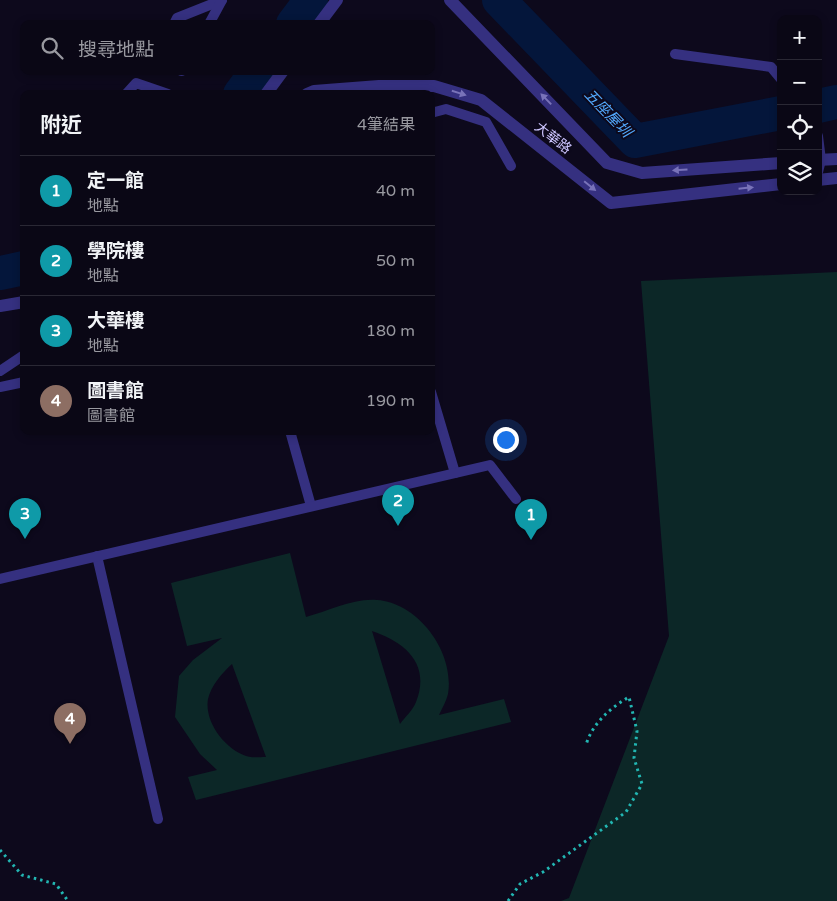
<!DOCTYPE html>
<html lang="zh-TW">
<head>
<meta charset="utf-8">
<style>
	body { margin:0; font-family:"Varela Round","Noto Sans TC",sans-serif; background:#13101e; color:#f1f3f6 }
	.controls { position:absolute; right:15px; top:15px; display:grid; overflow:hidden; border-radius:10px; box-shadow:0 2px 8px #0003 }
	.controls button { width:45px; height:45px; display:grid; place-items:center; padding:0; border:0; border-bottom:1px solid #2a2834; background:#0a0715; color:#f1f3f6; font:25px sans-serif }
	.you { position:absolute; left:505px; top:439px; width:18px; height:18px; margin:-12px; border:4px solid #fff; border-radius:50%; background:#1a73e8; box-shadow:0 0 0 8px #1a73e833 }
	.badge { display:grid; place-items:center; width:32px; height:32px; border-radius:50%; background:#00d1f0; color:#fff; font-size:16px; font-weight:700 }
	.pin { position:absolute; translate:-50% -41px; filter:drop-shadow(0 1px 2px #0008) }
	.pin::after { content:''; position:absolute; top:26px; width:18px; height:15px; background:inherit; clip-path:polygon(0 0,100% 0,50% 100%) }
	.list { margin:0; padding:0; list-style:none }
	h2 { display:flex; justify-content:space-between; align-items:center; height:65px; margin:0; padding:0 20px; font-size:21px }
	h2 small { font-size:16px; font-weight:400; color:#9999a0 }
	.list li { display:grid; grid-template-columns:32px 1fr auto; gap:15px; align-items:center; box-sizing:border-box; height:70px; padding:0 20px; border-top:1px solid #2a2834 }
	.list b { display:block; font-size:19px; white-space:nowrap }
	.list p { margin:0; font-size:16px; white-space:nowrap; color:#9999a0 }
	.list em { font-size:16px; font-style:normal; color:#9999a0 }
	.icon { flex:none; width:28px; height:28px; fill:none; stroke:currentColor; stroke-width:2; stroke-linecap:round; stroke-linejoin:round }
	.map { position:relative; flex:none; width:837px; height:901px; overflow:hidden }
	.search { position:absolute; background:#0a0715; box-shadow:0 2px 8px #0003; left:20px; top:20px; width:415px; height:55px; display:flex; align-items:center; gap:12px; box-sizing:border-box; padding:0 18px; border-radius:10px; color:#9999a0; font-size:19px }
	.panel { position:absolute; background:#0a0715; box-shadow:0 2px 8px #0003; left:20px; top:90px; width:415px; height:345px; border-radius:10px }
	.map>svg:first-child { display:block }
</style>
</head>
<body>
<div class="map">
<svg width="837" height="901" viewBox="0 0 837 901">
	<rect width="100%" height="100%" fill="#0d091c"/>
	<!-- green -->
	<g fill="#0c2727" fill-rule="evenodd">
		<path d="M837 272V901H561L569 898 669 636 641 281Z"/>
		<path d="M290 553 306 617C329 611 353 598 377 600 419 603 455 653 448 694 446 702 442 708 439 715L504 699 511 722 196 800 188 777 217 770 200 754 175 717 179 676 193 660 222 638 187 646 171 583ZM372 631C405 642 431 664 416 702 413 710 405 717 400 724ZM232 664 266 757H265C260 757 251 758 246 756 225 749 204 722 208 699 211 686 222 673 232 664Z"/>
	</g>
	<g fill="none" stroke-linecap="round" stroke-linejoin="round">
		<!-- river -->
		<g stroke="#04163b" stroke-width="34">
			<path d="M499 0 635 141 781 113"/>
			<path d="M293 24 311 0"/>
			<path d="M240 94 257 71"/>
			<path d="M818 106 837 102"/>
			<path d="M0 273 24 268"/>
		</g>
		<!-- path -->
		<g stroke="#22b6b2" stroke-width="3" stroke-dasharray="2.5 4" stroke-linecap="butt">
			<path d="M0 850 22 875 56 884 68 901"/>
			<path d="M508 901 520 884 543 872 626 812 642 784 634 758 637 731 629 697C610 708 592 724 586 745"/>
		</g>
		<!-- service -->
		<g stroke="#353080" stroke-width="10">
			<path d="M174 24 177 18 222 0"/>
			<path d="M209 24 222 0"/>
			<path d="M675 54 771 67 781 79"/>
			<path d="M181 71H182"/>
			<path d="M126 94 136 83 168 94"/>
			<path d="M431 113 446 109 486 122 511 166"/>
			<path d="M818 136 821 160 818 172"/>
			<path d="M0 371 24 355"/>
			<path d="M0 387 24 382"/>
			<path d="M431 392 455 473"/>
			<path d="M290 431 311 506"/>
			<path d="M97 556 158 819"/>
			<path d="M0 579 490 465 516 499"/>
		</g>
		<!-- minor -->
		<g stroke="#353080" stroke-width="12">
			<path d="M450 0 607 163 642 173 781 163"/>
			<path d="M319 24 337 0"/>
			<path d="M266 94 283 71"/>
			<path d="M307 94 314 91 379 86H434L481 100 611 203 781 184"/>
			<path d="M818 160 837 159"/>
			<path d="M818 180 837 178"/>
			<path d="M0 306 24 302"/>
		</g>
	</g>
	<!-- one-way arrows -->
	<defs><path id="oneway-solid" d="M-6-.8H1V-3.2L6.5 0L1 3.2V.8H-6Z" transform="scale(1.25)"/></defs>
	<g fill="#7973b9">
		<use href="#oneway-solid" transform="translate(459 93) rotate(17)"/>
		<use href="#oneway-solid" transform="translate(546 99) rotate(-134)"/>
		<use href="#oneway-solid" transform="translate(680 170) rotate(176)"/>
		<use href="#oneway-solid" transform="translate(590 186) rotate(39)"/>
		<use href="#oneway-solid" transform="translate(746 188) rotate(-6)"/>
	</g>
	<g text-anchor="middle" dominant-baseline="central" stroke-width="4" stroke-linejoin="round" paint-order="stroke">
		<!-- street labels -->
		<g font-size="14" fill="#cdc5ff" stroke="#0d091c">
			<text transform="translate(553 138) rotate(38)">大華路</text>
		</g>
		<!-- water labels -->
		<g font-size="15" font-style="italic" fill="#53aaff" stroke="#0d091c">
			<text transform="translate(608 113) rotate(46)">五座屋圳</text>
		</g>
	</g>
</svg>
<div class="controls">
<button>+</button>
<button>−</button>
<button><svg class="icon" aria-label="locate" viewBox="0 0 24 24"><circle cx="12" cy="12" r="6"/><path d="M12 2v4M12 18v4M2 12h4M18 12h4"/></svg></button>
<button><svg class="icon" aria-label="layers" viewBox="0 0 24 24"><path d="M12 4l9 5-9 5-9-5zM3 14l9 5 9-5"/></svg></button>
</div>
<div class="you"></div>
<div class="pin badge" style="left:531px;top:540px;background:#0f9aa8">1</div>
<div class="pin badge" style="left:398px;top:526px;background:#0f9aa8">2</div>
<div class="pin badge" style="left:25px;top:539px;background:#0f9aa8">3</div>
<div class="pin badge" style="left:70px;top:744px;background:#8d6e63">4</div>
<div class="search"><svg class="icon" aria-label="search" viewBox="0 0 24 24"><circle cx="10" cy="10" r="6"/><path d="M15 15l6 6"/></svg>搜尋地點</div>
<section class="panel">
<h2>附近<small>4筆結果</small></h2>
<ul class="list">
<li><span class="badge" style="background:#0f9aa8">1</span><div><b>定一館</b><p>地點</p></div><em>40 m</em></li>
<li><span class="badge" style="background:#0f9aa8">2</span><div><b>學院樓</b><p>地點</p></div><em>50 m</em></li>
<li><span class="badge" style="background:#0f9aa8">3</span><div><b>大華樓</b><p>地點</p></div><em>180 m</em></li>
<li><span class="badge" style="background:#8d6e63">4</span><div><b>圖書館</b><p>圖書館</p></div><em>190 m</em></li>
</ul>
</section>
</div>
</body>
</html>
